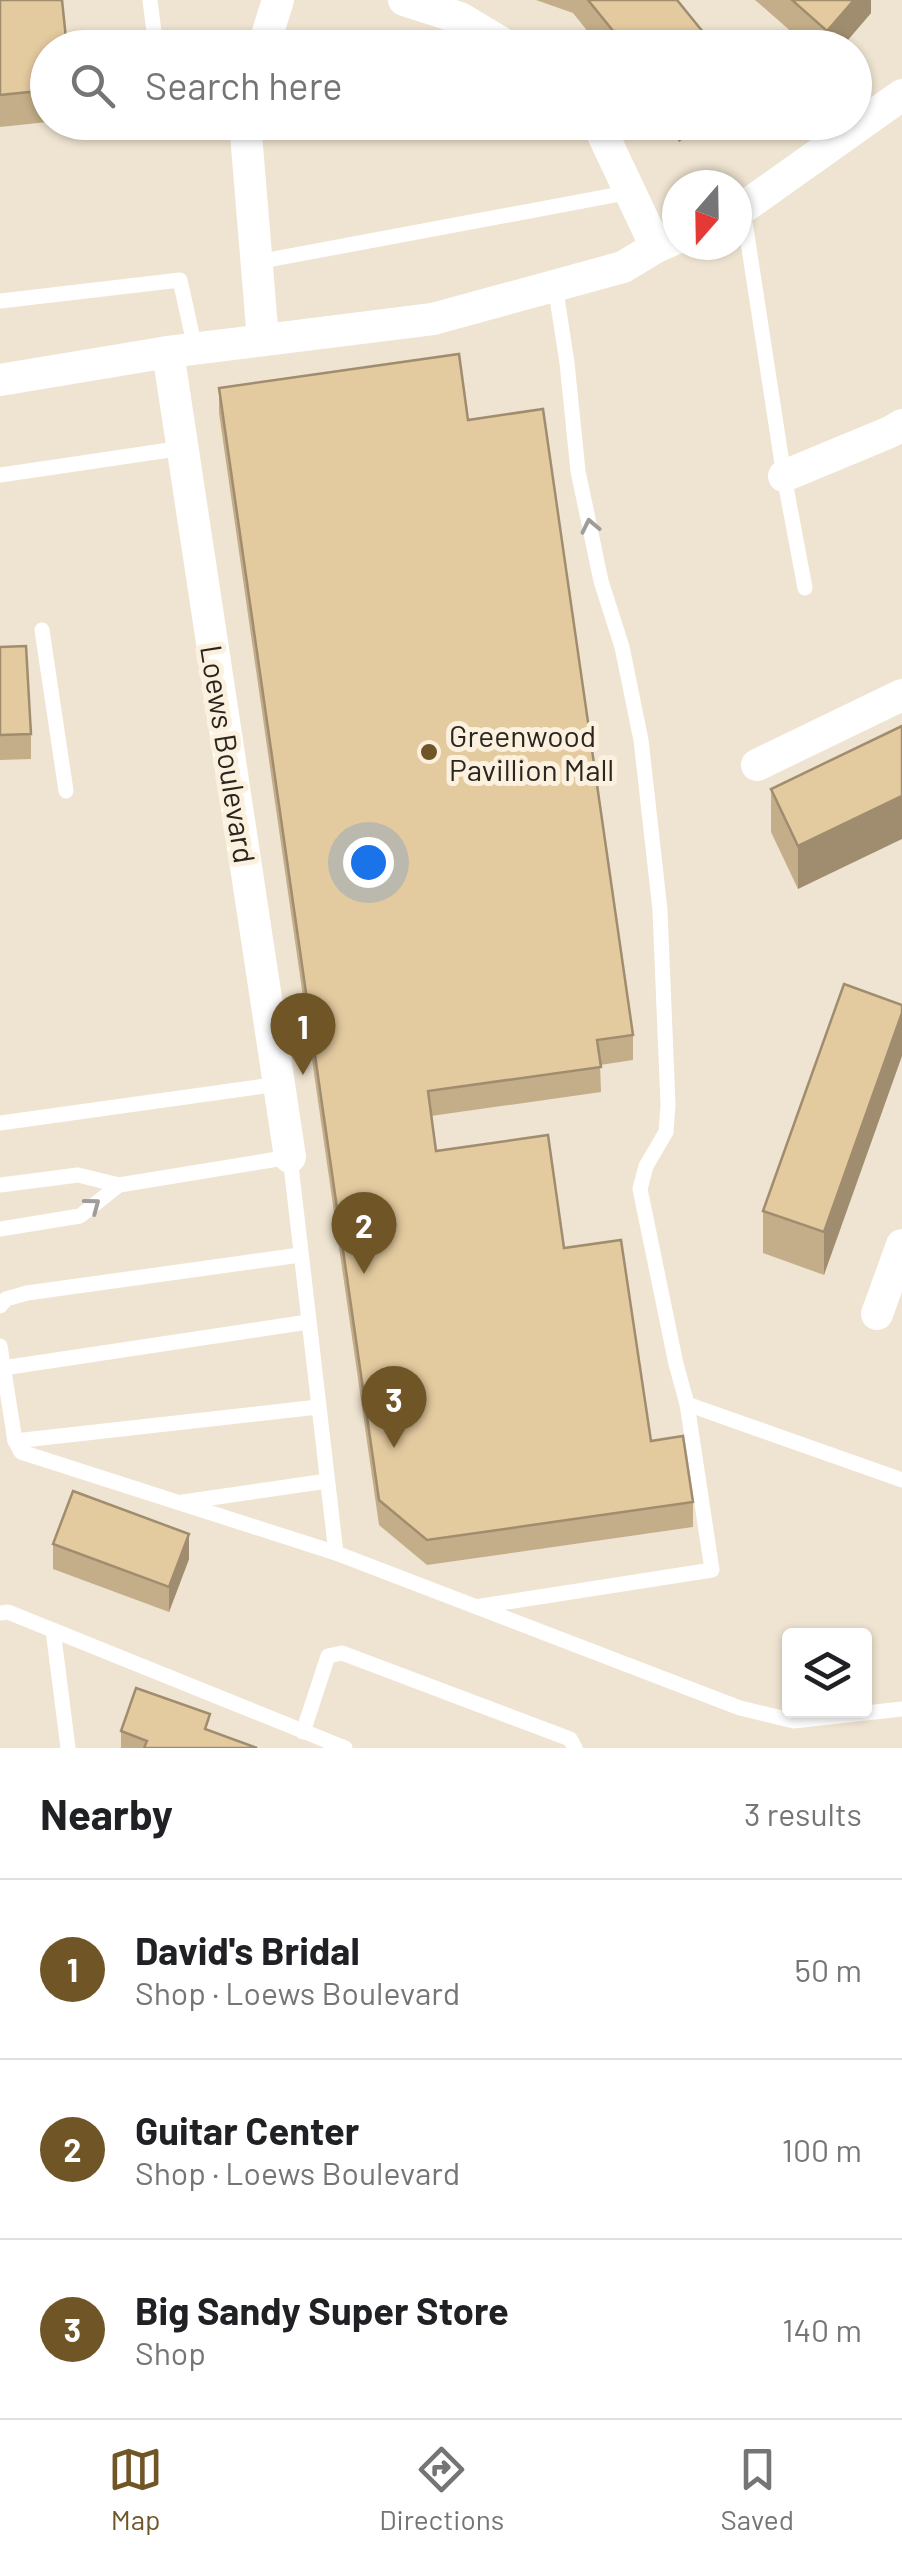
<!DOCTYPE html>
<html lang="en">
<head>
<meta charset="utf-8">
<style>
	body { margin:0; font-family:Barlow,sans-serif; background:#f2f2f2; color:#202124 }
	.controls { position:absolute; right:30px; bottom:30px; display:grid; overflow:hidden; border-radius:10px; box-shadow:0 2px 8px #0004 }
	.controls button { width:90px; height:90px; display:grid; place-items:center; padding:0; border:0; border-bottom:2px solid #e0e0e0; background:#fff; color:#202124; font:50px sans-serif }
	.compass { position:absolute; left:662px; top:170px; width:90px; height:90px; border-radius:50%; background:#fff; box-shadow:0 2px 8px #0004; rotate:200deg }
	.you { position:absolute; left:368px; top:862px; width:35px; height:35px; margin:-25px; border:8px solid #fff; border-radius:50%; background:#1a73e8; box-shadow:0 0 0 15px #1a73e833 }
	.badge { display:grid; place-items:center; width:65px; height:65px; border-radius:50%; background:#705627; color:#fff; font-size:32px; font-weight:700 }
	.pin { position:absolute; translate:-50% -82px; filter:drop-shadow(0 2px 5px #0008) }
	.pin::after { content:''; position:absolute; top:52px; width:35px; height:30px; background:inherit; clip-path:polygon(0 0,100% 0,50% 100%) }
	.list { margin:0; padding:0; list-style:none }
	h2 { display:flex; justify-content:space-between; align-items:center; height:130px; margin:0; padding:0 40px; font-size:42px }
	h2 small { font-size:32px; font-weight:400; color:#757577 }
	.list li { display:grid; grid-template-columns:65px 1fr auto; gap:30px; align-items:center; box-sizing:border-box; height:180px; padding:0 40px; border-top:2px solid #e0e0e0 }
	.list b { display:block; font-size:38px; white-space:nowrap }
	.list p { margin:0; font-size:32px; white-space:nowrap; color:#757577 }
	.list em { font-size:32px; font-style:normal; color:#757577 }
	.icon { flex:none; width:55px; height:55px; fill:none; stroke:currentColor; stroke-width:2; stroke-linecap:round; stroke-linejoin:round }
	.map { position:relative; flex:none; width:902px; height:1748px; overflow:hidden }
	.search { position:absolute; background:#fff; box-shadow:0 2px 8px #0004; left:30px; right:30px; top:30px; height:110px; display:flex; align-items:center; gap:25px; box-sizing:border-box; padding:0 35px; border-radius:55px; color:#757577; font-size:38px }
	.sheet { height:670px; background:#fff }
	nav { display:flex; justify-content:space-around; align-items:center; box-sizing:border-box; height:140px; border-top:2px solid #e0e0e0; background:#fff; font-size:28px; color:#757577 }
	nav a { display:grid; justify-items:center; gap:5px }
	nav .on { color:#705627 }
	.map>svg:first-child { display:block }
</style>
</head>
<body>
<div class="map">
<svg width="902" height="1748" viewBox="0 0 902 1748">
	<rect width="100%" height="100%" fill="#efe4d1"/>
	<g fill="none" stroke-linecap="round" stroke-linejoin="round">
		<!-- lane -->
		<g stroke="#fff" stroke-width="15">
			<path d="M150 0 156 48"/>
			<path d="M743 209 784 476 805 588"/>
			<path d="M257 262 631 192"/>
			<path d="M555 285 567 363 578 471 601 581 622 647 641 740 660 910 668 1105 666 1132 646 1166 640 1189 676 1364 687 1404"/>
			<path d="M0 301 180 280 195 348"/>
			<path d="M0 475 183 448"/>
			<path d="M42 630 66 791"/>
			<path d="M0 1123 279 1084"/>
			<path d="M0 1185 78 1175 119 1185 80 1216 0 1229"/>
			<path d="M119 1185 290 1157 336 1553 740 1708 794 1721 902 1709"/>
			<path d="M0 1306 6 1299 27 1293 300 1255"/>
			<path d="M0 1346 15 1441 21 1452 336 1553"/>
			<path d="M3 1368 308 1322"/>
			<path d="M15 1441 318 1407"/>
			<path d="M183 1502 327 1481"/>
			<path d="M481 1606 712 1570 687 1404 902 1480"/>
			<path d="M0 1613 8 1612 345 1748"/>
			<path d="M53 1630 68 1748"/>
			<path d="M303 1732 328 1656 342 1653 570 1739 575 1748"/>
		</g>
		<!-- street -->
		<g stroke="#fff" stroke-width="32">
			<path d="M404 0 460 18 510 48"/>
			<path d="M263 48 278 0"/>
			<path d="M245 122 263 340"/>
			<path d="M597 122 656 247"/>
			<path d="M737 212 902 95"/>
			<path d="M168 352 290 1157"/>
			<path d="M0 380 168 352 433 319 623 267 656 247 677 238"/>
			<path d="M784 476 890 432 902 425"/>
			<path d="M757 765 902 695"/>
			<path d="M877 1314 902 1245"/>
		</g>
	</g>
	<!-- wall -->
	<g fill="#c4ae89">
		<path d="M0 0 48 48V122L0 127Z"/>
		<path d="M536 0H677L716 48H601L573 13Z"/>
		<path d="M755 0H871V13L841 48H810Z"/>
		<path d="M663 122H704L679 142Z"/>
		<path d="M219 388 468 420 633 1035V1060L600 1065 601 1092 431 1116 436 1151 564 1248 651 1441 693 1502V1527L427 1565 379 1525 219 413Z"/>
		<path d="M0 647 31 734V759L0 760Z"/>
		<path d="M902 726 798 889 771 832V789Z"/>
		<path d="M844 984 824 1275 763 1253V1211Z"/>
		<path d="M53 1544 189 1559 169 1612 53 1569Z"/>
		<path d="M121 1731H210L257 1748H121Z"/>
	</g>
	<!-- shaded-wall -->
	<g fill="#a08d6f">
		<path d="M854 0H871V13L841 48H827V31Z"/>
		<path d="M679 122H704L679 142Z"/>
		<path d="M902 796V839L798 889V846Z"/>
		<path d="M902 1013V1056L824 1275V1232Z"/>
		<path d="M189 1534V1559L169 1612V1587Z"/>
	</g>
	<!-- building -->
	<g fill="#e4ca9f" stroke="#a08d6f" stroke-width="2.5">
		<path d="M0 0H62L67 48H48V90L0 95Z"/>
		<path d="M588 0H677L716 48H627Z"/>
		<path d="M792 0H854L827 31Z"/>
		<path d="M459 354 468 420 543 409 633 1035 597 1040 601 1067 428 1091 436 1151 548 1135 564 1248 621 1240 651 1441 683 1436 693 1502 427 1540 379 1500 219 388Z"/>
		<path d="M26 646 31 734 0 735V647Z"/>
		<path d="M902 726V796L798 846 771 789Z"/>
		<path d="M844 984 902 1005V1013L824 1232 763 1211Z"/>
		<path d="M73 1491 189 1534 169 1587 53 1544Z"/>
		<path d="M136 1688 210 1714 205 1729 257 1748H144L147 1741 121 1731Z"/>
	</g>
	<!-- one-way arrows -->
	<defs><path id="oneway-chevron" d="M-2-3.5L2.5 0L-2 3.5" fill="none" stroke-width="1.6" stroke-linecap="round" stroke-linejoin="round" transform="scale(2.5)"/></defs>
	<g stroke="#9f9d9a">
		<use href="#oneway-chevron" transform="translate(590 526) rotate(-102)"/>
		<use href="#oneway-chevron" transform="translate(93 1205) rotate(-37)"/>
	</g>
	<!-- markers -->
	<circle fill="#705627" stroke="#fcf1de" stroke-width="4" cx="429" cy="752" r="10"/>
	<g text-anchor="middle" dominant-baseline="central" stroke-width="10" stroke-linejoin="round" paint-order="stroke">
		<!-- poi labels -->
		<g font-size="30" fill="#2a251f" stroke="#fcf1de" text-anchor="start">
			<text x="449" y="735">Greenwood<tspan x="449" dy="34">Pavillion Mall</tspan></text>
		</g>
		<!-- street labels -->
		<g font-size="30" fill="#2a251f" stroke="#fcf1de">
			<text transform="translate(229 754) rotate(81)">Loews Boulevard</text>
		</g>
	</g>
</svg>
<div class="controls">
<button><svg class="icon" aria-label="layers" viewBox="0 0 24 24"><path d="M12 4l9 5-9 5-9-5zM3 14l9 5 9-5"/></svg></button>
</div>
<svg class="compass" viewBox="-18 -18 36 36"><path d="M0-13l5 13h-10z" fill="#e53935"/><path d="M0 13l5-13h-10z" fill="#757577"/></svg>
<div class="you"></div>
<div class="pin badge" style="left:303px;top:1075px">1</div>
<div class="pin badge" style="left:364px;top:1274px">2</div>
<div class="pin badge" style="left:394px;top:1448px">3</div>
<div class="search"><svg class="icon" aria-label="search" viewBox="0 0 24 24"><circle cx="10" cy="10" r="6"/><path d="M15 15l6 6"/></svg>Search here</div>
</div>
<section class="sheet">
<h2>Nearby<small>3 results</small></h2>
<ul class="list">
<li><span class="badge">1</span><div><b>David's Bridal</b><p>Shop · Loews Boulevard</p></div><em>50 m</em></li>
<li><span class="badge">2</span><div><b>Guitar Center</b><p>Shop · Loews Boulevard</p></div><em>100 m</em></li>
<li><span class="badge">3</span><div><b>Big Sandy Super Store</b><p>Shop</p></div><em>140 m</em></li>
</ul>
</section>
<nav>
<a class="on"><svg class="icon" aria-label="map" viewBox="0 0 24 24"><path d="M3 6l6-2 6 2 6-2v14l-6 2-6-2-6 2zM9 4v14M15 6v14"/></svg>Map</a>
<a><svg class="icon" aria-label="directions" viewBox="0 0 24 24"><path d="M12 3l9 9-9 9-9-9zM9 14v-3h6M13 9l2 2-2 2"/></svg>Directions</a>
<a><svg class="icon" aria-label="saved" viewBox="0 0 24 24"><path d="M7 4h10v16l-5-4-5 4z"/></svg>Saved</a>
</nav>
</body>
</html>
